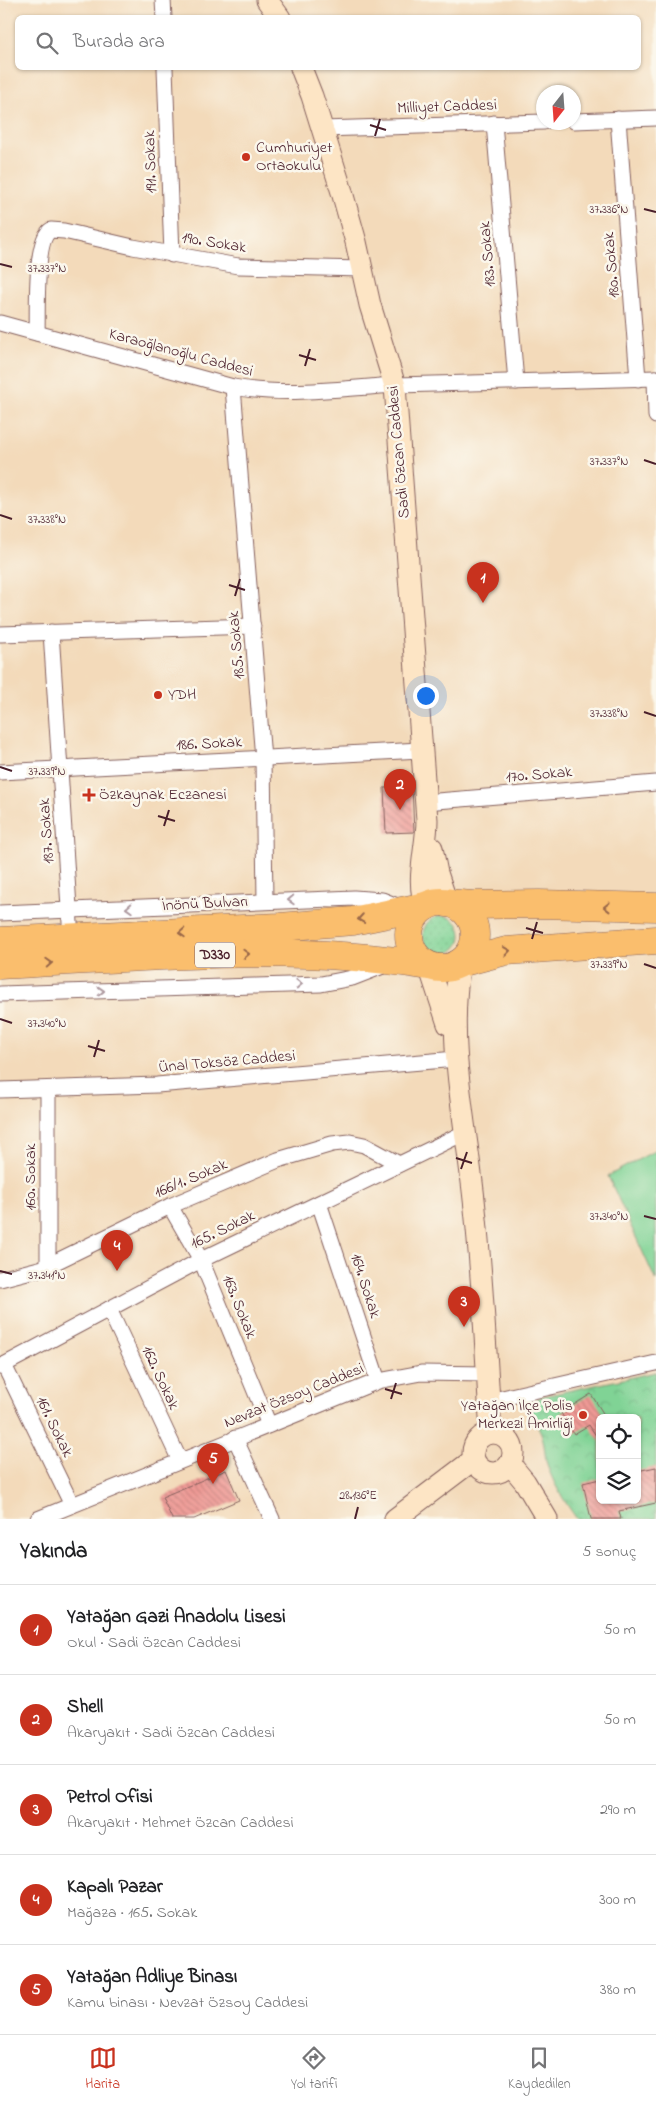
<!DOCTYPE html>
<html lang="tr">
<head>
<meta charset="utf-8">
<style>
	body { margin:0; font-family:"Indie Flower",sans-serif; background:#f2f2f2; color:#202124 }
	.controls { position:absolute; right:15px; bottom:15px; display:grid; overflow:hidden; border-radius:8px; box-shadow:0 1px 4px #0004 }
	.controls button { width:45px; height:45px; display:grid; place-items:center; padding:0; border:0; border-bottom:1px solid #e0e0e0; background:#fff; color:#202124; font:25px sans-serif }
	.compass { position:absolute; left:536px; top:85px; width:45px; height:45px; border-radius:50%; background:#fff; box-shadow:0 1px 4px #0004; rotate:197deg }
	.you { position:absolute; left:425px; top:695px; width:18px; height:18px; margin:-12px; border:4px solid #fff; border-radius:50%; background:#1a73e8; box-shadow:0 0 0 8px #1a73e833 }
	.badge { display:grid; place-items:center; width:32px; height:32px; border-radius:50%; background:#c8321e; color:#fff; font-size:16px; font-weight:700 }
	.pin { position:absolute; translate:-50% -41px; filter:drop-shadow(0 1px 2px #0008) }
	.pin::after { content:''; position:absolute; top:26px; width:18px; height:15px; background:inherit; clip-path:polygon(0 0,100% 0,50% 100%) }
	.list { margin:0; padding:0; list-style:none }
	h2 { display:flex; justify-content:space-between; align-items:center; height:65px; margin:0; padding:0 20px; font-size:21px }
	h2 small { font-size:16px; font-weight:400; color:#757577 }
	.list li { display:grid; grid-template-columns:32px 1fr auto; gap:15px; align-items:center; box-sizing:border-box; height:90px; padding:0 20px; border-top:1px solid #e0e0e0 }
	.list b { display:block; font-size:19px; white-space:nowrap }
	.list p { margin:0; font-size:16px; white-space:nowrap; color:#757577 }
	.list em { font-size:16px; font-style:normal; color:#757577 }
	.icon { flex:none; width:28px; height:28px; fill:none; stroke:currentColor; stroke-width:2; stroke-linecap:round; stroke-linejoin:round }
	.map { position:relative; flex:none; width:656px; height:1519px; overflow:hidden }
	.search { position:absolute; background:#fff; box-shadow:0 1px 4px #0004; left:15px; right:15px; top:15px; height:55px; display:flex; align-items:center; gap:12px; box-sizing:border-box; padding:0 18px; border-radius:8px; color:#757577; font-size:19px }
	.sheet { height:515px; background:#fff }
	nav { display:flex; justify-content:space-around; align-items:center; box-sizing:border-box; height:70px; border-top:1px solid #e0e0e0; background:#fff; font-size:14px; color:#757577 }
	nav a { display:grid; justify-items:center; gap:2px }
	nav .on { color:#c8321e }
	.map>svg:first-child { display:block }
</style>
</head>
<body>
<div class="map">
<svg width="656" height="1519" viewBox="0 0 656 1519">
	<defs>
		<pattern id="grass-dots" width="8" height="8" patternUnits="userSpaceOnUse" patternTransform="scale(1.25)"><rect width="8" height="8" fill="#80d395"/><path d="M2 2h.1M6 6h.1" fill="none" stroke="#70b581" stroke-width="1.8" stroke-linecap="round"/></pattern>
		<pattern id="park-crowns" width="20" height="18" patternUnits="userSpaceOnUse" patternTransform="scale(1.25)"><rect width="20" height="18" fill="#80d395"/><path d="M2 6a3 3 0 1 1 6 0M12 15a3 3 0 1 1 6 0" fill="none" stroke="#70b581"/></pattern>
		<pattern id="building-back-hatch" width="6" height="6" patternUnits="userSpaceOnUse" patternTransform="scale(1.25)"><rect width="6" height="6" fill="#ef9a95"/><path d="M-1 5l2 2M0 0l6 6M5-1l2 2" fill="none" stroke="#c47d7a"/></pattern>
	</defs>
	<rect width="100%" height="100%" fill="#fbf7ec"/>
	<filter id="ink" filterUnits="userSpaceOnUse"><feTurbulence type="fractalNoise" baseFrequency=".02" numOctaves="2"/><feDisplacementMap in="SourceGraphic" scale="10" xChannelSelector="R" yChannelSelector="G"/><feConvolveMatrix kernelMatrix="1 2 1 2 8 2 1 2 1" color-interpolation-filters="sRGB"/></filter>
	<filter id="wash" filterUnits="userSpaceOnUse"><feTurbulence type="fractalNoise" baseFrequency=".0096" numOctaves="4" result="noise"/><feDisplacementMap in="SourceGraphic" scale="20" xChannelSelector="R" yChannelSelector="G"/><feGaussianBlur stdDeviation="1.12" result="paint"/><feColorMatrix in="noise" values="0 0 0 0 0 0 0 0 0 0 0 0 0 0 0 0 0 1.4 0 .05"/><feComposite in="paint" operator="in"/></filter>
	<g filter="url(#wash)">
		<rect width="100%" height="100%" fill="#f3daba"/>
		<!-- grass -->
		<circle fill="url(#grass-dots)" stroke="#657960" cx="442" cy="935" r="19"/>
		<!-- park -->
		<path fill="url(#park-crowns)" stroke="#657960" fill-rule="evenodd" d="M656 1372V1519H577C565 1502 553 1484 547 1464 544 1453 545 1443 541 1433 536 1421 527 1413 534 1400L544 1396ZM600 1418H637V1500H600Z"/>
		<!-- pitch -->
		<path fill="#80d395" stroke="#657960" d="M656 1150V1281L608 1176Z"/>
		<g id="blocks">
			<!-- building -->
			<g fill="url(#building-back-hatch)">
				<path d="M412 787 414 832 386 833 384 788Z"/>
				<path d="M591 1394 606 1418H600V1442L589 1425 574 1434 561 1413Z"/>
				<path d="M656 1467V1503L619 1511 621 1519H591L583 1483 600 1479V1500H637V1471Z"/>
				<path d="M226 1470 239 1500 194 1519H172L162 1497Z"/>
			</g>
		</g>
	</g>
	<g filter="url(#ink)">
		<use href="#blocks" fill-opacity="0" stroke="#85605d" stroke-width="1"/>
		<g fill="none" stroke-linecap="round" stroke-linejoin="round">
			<defs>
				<g id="street">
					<path d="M163 0 164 18"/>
					<path d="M165 68 172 255"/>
					<path d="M618 119 638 379"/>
					<path d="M574 121 656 118"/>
					<path d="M494 123 516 382"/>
					<path d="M322 129 544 122"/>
					<path d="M0 323 233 387C288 397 342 388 397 385 483 382 570 381 656 378"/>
					<path d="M37 333C38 313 34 239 51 230L64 231 133 247 238 266 362 269"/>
					<path d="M655 378 656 416"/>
					<path d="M233 387 263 759 265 901"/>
					<path d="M51 632 71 938"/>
					<path d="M0 634 253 626"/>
					<path d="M0 772 421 750"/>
					<path d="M425 802 656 783"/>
					<path d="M0 913 354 898 382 900 402 908"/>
					<path d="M0 994 321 984 352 978 388 964"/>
					<path d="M48 1089V1265"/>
					<path d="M0 1090 157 1085 456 1059"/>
					<path d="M319 1203 378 1381"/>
					<path d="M170 1206 201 1260 269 1425"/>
					<path d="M0 1279 43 1268 170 1206 278 1160 332 1144 350 1142 364 1145 399 1164"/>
					<path d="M109 1309 180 1461"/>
					<path d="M4 1365 72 1505"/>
					<path d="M0 1367 201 1260 466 1132"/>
					<path d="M489 1401 656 1363"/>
					<path d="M235 1438 272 1519"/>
					<path d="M38 1519 378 1381 421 1373 487 1374"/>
				</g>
				<g id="secondary">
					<path d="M267 0 280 18"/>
					<path d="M301 68 312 96 342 192 356 242 370 305 395 386 427 820C427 847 415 883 426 906"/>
					<path d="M432 848 437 873 447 903"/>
					<path d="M460 963C446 1047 467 1125 475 1209 483 1283 486 1358 491 1433"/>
					<path d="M429 966 448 1024"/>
					<circle cx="493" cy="1453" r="20"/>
					<path d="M510 1464 525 1482 547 1519"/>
					<path d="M395 1519 473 1460"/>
				</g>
				<g id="highway">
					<circle cx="442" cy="935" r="33"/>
					<path d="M447 903 473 905 539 904 656 907"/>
					<path d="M0 941 280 927 353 921 426 906"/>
					<path d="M460 963 506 951 656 940"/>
					<path d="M0 965C142 958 288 942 429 966"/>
				</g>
			</defs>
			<!-- street casing -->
			<use href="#street" stroke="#85605d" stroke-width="17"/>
			<!-- secondary casing -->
			<use href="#secondary" stroke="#85605d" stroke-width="23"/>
			<!-- highway casing -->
			<use href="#highway" stroke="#85605d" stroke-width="29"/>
			<!-- street -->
			<use href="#street" stroke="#fff" stroke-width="15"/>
			<!-- secondary -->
			<use href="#secondary" stroke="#fde5c5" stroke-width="21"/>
			<!-- highway -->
			<use href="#highway" stroke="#fabe6d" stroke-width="28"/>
		</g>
		<!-- one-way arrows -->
		<defs><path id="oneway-chevron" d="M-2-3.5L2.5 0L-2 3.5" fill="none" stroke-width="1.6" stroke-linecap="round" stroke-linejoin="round" transform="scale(1.25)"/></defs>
		<g stroke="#ae9aa0">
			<use href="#oneway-chevron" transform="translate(291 900) rotate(177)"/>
			<use href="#oneway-chevron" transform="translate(129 908) rotate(177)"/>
			<use href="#oneway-chevron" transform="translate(299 984) rotate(-2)"/>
			<use href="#oneway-chevron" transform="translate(101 991) rotate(-2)"/>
		</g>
		<g stroke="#996749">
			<use href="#oneway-chevron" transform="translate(607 907) rotate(-180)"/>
			<use href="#oneway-chevron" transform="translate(361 919) rotate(171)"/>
			<use href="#oneway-chevron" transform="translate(182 933) rotate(177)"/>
			<use href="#oneway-chevron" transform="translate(507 951) rotate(-8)"/>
			<use href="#oneway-chevron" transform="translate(246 954) rotate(-2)"/>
			<use href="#oneway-chevron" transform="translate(49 963) rotate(-3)"/>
		</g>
	</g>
	<!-- ticks -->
	<path fill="none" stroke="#4a1f2b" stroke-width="2" d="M370 125 386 130M375 136 380 119M644 209 656 212M0 264 12 267M299 355 316 360M305 366 310 349M644 460 656 464M0 515 12 519M229 585 245 590M235 596 240 579M644 712 656 716M0 767 12 771M158 816 175 821M164 826 169 810M526 928 543 933M532 939 537 922M644 964 656 968M0 1019 12 1023M88 1046 105 1051M94 1057 99 1040M456 1158 472 1163M461 1169 467 1152M644 1216 656 1219M0 1271 12 1274M385 1389 402 1394M391 1399 396 1383M355 1519 358 1507"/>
	<!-- markers -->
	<g fill="#c8321e" stroke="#fbf7ec" stroke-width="2">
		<circle cx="246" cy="157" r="5"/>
		<circle cx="158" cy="695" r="5"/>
		<path d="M86.5 787.5h5v5h5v5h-5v5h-5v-5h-5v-5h5z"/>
		<circle cx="583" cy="1415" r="5"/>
	</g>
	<g text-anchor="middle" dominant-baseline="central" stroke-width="5" stroke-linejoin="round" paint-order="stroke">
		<!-- shield labels -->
		<rect fill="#fbf7ec" stroke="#7f6065" stroke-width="1" x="195" y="942.5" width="40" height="25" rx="4"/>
		<g font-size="15" font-weight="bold" fill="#4a1f2b">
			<text x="215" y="955">D330</text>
		</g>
		<!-- street labels -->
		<g font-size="16" fill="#4a1f2b" stroke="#fbf7ec">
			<text transform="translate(447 107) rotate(-2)">Milliyet Caddesi</text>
			<text transform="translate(151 162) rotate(-92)">191. Sokak</text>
			<text transform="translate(214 243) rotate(9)">190. Sokak</text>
			<text transform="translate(488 254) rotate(-95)">183. Sokak</text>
			<text transform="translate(612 265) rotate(-95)">180. Sokak</text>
			<text transform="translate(181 353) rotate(15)">Karaoğlanoğlu Caddesi</text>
			<text transform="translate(399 452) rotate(-95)">Sadi Özcan Caddesi</text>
			<text transform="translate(237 645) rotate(-95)">185. Sokak</text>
			<text transform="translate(209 744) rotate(-3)">186. Sokak</text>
			<text transform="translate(539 775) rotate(-5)">170. Sokak</text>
			<text transform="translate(47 831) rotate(-94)">187. Sokak</text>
			<text transform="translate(205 904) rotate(-3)">İnönü Bulvarı</text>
			<text transform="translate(227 1062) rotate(-5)">Ünal Toksöz Caddesi</text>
			<text transform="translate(31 1177) rotate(-90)">160. Sokak</text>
			<text transform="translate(191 1179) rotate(-23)">166/1. Sokak</text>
			<text transform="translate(223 1230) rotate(-26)">165. Sokak</text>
			<text transform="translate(365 1286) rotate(72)">164. Sokak</text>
			<text transform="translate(239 1307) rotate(68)">163. Sokak</text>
			<text transform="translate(160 1378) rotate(65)">162. Sokak</text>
			<text transform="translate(294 1396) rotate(-22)">Nevzat Özsoy Caddesi</text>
			<text transform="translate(54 1427) rotate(64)">161. Sokak</text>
		</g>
		<!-- poi labels -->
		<g font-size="16" fill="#4a1f2b" stroke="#fbf7ec" text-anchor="start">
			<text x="256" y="148">Cumhuriyet<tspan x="256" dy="18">Ortaokulu</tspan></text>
			<text x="168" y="695">YDH</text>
			<text x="99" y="795">Özkaynak Eczanesi</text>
			<text x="573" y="1406" text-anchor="end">Yatağan İlçe Polis<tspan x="573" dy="18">Merkezi Amirliği</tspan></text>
		</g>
	</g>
	<g font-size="12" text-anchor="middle" fill="#4a1f2b" stroke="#fbf7ec" stroke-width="5" stroke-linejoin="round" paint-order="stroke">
		<text x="609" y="213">37.336°N</text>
		<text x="47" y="272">37.337°N</text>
		<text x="609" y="465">37.337°N</text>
		<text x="47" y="523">37.338°N</text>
		<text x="609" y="717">37.338°N</text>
		<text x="47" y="775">37.339°N</text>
		<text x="609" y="968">37.339°N</text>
		<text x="47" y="1027">37.340°N</text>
		<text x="609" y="1220">37.340°N</text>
		<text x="47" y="1279">37.341°N</text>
		<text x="358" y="1499">28.136°E</text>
	</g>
</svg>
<div class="controls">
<button><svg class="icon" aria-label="locate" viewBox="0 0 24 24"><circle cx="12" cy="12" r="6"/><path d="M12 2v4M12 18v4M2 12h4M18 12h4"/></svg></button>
<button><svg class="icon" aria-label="layers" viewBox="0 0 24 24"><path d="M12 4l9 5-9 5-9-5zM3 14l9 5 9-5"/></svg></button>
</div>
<svg class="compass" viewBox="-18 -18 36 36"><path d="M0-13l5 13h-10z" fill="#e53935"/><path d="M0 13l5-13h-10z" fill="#757577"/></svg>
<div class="you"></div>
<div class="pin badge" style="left:483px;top:603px">1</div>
<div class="pin badge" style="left:400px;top:810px">2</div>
<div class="pin badge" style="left:464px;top:1327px">3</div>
<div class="pin badge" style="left:117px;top:1271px">4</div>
<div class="pin badge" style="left:213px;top:1484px">5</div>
<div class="search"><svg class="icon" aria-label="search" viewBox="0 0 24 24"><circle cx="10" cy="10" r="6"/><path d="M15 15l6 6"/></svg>Burada ara</div>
</div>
<section class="sheet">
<h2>Yakında<small>5 sonuç</small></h2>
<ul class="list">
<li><span class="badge">1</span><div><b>Yatağan Gazi Anadolu Lisesi</b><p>Okul · Sadi Özcan Caddesi</p></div><em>50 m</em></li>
<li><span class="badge">2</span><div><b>Shell</b><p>Akaryakıt · Sadi Özcan Caddesi</p></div><em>50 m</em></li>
<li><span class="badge">3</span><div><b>Petrol Ofisi</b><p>Akaryakıt · Mehmet Özcan Caddesi</p></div><em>290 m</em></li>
<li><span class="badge">4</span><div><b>Kapalı Pazar</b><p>Mağaza · 165. Sokak</p></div><em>300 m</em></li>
<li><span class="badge">5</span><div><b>Yatağan Adliye Binası</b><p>Kamu binası · Nevzat Özsoy Caddesi</p></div><em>380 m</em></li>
</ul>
</section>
<nav>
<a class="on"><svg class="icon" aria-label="map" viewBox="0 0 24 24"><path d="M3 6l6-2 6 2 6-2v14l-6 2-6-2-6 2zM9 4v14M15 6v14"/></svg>Harita</a>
<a><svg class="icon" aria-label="directions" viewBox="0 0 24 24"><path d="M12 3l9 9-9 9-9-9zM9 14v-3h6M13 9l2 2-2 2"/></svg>Yol tarifi</a>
<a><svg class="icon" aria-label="saved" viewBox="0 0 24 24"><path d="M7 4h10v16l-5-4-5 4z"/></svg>Kaydedilen</a>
</nav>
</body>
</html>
